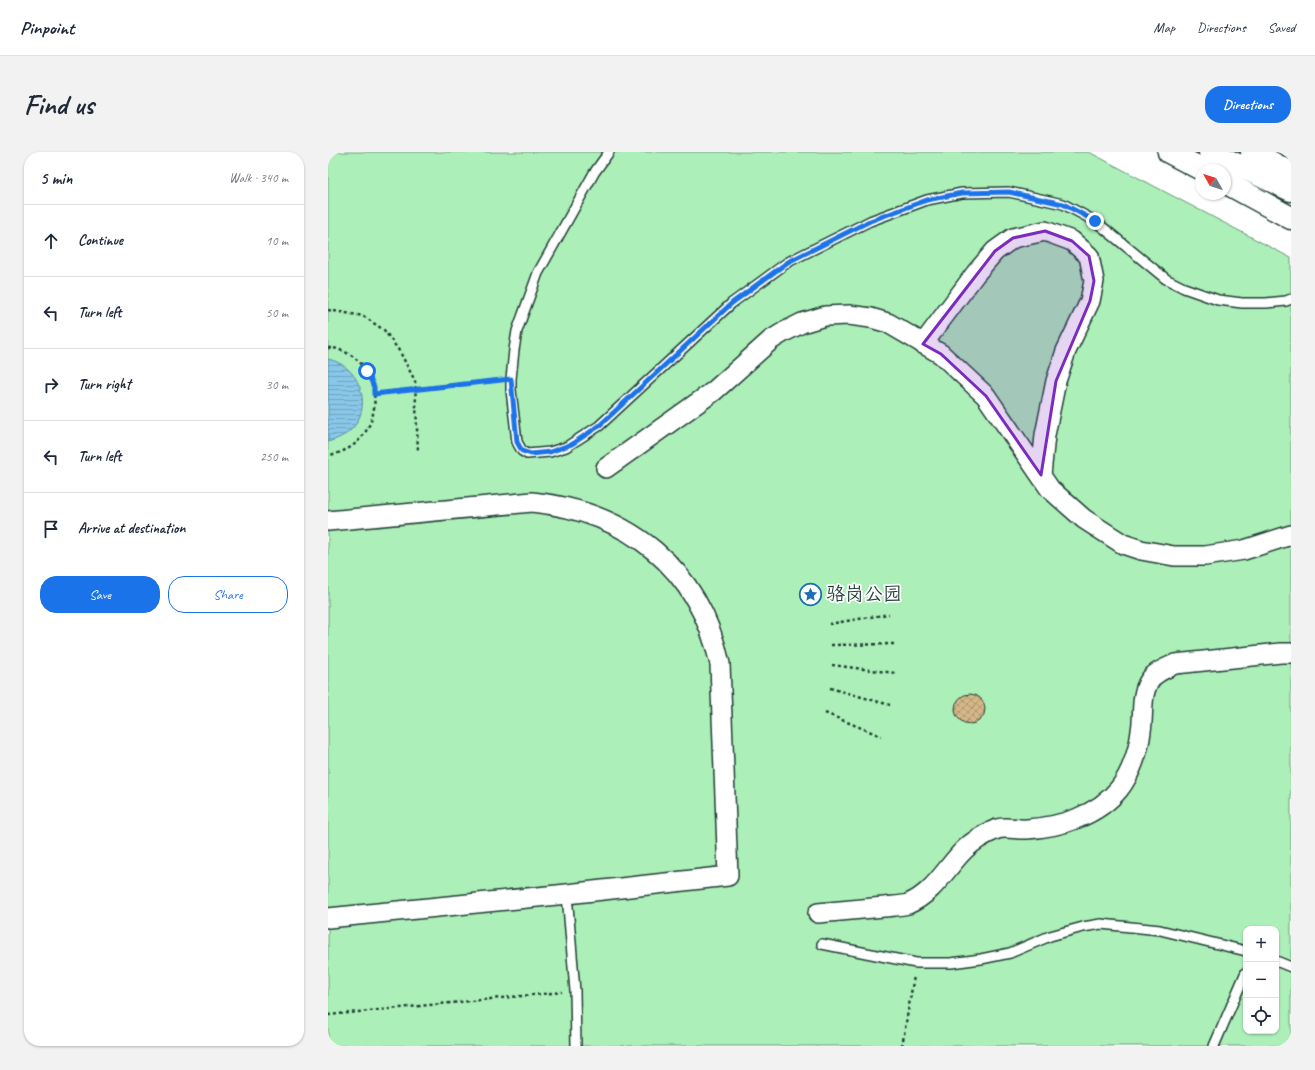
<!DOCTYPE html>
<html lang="en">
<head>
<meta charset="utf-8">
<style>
	body { margin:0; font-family:Caveat,"LXGW WenKai TC",sans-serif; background:#f2f2f3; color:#1f2937 }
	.controls { position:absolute; right:12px; bottom:12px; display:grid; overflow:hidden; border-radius:8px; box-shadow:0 1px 3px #0004 }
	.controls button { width:36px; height:36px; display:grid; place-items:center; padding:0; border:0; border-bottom:1px solid #e0e1e3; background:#fff; color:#1f2937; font:20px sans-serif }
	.compass { position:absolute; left:867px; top:12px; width:36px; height:36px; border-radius:50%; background:#fff; box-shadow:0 1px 3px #0004; rotate:309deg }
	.stop { position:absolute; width:12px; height:12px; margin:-9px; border:3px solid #1a73e8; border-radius:50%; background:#fff }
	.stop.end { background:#1a73e8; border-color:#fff; box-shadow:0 1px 4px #0008 }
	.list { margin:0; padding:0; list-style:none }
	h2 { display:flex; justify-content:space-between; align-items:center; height:52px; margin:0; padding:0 16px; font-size:17px }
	h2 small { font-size:13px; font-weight:400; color:#747a83 }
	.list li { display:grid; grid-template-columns:26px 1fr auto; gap:12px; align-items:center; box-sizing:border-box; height:72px; padding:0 16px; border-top:1px solid #e0e1e3 }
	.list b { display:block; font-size:15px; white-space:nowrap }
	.list em { font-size:13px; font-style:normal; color:#747a83 }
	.actions { display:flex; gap:8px; padding:12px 16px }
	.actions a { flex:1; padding:9px 0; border:1px solid #1a73e8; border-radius:16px; text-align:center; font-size:14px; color:#1a73e8 }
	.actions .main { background:#1a73e8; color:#fff }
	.icon { flex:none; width:22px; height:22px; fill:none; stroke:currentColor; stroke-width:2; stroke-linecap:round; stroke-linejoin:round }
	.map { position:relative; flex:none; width:963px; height:894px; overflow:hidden; border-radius:16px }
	header { display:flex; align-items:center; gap:24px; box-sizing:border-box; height:56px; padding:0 20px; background:#fff; border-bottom:1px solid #e0e1e3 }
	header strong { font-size:19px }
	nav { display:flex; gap:22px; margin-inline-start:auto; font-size:14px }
	.intro { display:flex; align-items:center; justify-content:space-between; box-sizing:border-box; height:96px; padding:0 24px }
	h1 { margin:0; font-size:28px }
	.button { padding:10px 18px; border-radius:16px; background:#1a73e8; color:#fff; font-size:14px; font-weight:700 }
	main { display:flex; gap:24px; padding:0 24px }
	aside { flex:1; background:#fff; border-radius:16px; box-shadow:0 1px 3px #0004 }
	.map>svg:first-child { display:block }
</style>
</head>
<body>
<header>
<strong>Pinpoint</strong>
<nav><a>Map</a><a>Directions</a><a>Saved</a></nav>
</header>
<div class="intro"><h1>Find us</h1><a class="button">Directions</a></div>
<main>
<aside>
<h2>5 min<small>Walk · 340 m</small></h2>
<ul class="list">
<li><svg class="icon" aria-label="ahead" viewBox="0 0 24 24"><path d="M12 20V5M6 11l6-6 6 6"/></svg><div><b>Continue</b></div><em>10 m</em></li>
<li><svg class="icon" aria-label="left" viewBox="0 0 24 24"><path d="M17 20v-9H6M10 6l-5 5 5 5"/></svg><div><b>Turn left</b></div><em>50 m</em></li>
<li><svg class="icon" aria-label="right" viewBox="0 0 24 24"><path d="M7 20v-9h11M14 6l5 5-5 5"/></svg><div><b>Turn right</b></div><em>30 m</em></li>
<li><svg class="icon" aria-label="left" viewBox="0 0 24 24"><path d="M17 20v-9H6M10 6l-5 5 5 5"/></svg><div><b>Turn left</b></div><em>250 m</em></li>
<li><svg class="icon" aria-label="arrive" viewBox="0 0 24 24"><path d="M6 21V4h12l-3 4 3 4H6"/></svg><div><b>Arrive at destination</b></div></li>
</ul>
<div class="actions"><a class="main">Save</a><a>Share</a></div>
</aside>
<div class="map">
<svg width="963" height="894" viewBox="0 0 963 894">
	<defs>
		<pattern id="water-rules" width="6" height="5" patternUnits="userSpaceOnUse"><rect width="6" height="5" fill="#89c7e9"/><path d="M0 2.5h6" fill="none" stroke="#6fa3be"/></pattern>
		<pattern id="building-cross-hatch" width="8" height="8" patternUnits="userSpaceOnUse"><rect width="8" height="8" fill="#d6b789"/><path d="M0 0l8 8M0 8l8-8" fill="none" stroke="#ad9671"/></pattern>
	</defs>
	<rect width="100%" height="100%" fill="#fff"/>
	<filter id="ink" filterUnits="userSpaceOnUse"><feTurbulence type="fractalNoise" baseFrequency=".025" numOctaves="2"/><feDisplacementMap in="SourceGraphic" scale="8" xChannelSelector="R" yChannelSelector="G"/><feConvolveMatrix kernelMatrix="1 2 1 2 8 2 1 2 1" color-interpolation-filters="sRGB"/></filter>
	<g filter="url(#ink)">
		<!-- green -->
		<path fill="#adefb9" stroke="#669676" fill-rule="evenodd" d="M0 0H761L963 106V894H0ZM918 777H948V879H918Z"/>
		<!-- water -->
		<path fill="url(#water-rules)" stroke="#5f90a1" d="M0 207C31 213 46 253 24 277 17 284 9 287 0 290Z"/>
		<!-- building -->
		<circle fill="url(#building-cross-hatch)" stroke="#1f3d34" cx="642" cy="557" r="15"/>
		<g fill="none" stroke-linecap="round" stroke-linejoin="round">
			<defs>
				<g id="lane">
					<path d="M281 0 266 21 210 121 189 179 186 198 183 227V238L189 290 194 299 199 302 222 300 238 295 271 274 404 151 460 110 542 69 599 48 634 41 681 40 735 52 767 69 838 127 856 136 890 148 914 151H938L958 149 963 147"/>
					<path d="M239 742 247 839 248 894"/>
					<path d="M494 792 588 811H623L653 807 682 801 722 784 755 775 773 772 832 778 918 799"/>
					<path d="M948 809 963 815"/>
					<path d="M886 894 918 820"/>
				</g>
				<g id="street">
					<path d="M595 192 648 121 667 99 685 86 717 79 744 89 761 104 766 129 762 149 738 199 728 229 717 283 713 323"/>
					<path d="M278 316 386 239 443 188 456 180 474 171 497 164 521 163 543 166 560 171 613 202 658 244 722 337 756 367 795 392 813 398 846 404H877L916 398 963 383"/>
					<path d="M0 369 204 350C301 360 371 416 392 512L400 724 239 742 0 766"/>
					<path d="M490 761C512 759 534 757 556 755 564 754 573 754 580 752 606 741 617 717 636 698 645 689 657 682 669 677 678 674 690 678 699 677 732 675 769 664 791 637 803 622 811 598 813 579 816 563 812 542 822 528 827 520 839 516 847 512L953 501H963"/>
				</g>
				<g id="highway">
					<path d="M841 0 875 18"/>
					<path d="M882 0 963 38"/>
					<path d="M924 0 963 21"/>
					<path d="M897 30 963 66"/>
				</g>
			</defs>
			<!-- lane casing -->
			<use href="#lane" stroke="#1f3d34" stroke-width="12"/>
			<!-- street casing -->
			<use href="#street" stroke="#1f3d34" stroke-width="22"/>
			<!-- highway casing -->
			<use href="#highway" stroke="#1f3d34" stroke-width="25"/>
			<!-- path -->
			<g stroke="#1f3d34" stroke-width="2.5" stroke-dasharray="3 3" stroke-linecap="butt">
				<path d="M0 158 35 164 56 178 72 200 87 229 90 300"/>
				<path d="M0 196C4 196 8 196 12 198 64 216 55 297 0 303"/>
				<path d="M46 242 171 228"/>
				<path d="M501 472 561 462"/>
				<path d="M503 493 567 492"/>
				<path d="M504 513 567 521"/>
				<path d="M502 536 562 553"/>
				<path d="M497 561 553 584"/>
				<path d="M0 863 234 840"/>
				<path d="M574 894 586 824"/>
			</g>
			<!-- lane -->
			<use href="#lane" stroke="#fff" stroke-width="9"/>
			<!-- street -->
			<use href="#street" stroke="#fff" stroke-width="19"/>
			<!-- highway -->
			<use href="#highway" stroke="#fff" stroke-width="22"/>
		</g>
	</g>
	<g fill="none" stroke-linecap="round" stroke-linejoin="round" filter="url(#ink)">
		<!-- route -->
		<path stroke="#1a73e8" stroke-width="5" d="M39 219 46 235V242L183 227 189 290 194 299 203 302 222 300 244 292 271 274 404 151 460 110 542 69 599 48 634 41 681 40 735 52 767 69"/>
	</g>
	<!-- marked area -->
	<path fill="#7b2cbf" fill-opacity="0.2" stroke="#7b2cbf" stroke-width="3" stroke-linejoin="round" d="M717 79 744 89 761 104 766 129 762 149 728 229 713 323 658 244 613 202 595 192 667 99 685 86Z"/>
	<!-- icons -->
	<defs>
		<symbol id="sight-ring" viewBox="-11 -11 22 22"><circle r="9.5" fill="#fff" stroke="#1f6fb2" stroke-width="1.5"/><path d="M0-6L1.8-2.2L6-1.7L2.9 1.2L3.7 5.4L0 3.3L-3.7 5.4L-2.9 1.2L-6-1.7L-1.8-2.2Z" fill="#1f6fb2"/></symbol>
	</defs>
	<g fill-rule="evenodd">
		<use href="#sight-ring" x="470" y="430" width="25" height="25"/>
	</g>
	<g text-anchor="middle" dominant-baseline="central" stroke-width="3.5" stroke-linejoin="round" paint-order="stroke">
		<!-- poi labels -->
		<g font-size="19" fill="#1f3d34" stroke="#fff" text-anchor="start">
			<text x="498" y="442">骆岗公园</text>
		</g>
	</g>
</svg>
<div class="controls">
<button>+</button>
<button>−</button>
<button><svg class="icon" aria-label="locate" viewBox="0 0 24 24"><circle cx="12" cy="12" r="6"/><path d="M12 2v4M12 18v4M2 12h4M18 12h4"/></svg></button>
</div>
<svg class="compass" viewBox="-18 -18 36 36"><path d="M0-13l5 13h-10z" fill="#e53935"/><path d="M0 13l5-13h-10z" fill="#747a83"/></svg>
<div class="stop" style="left:39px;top:219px"></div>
<div class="stop end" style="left:767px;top:69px"></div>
</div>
</main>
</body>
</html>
